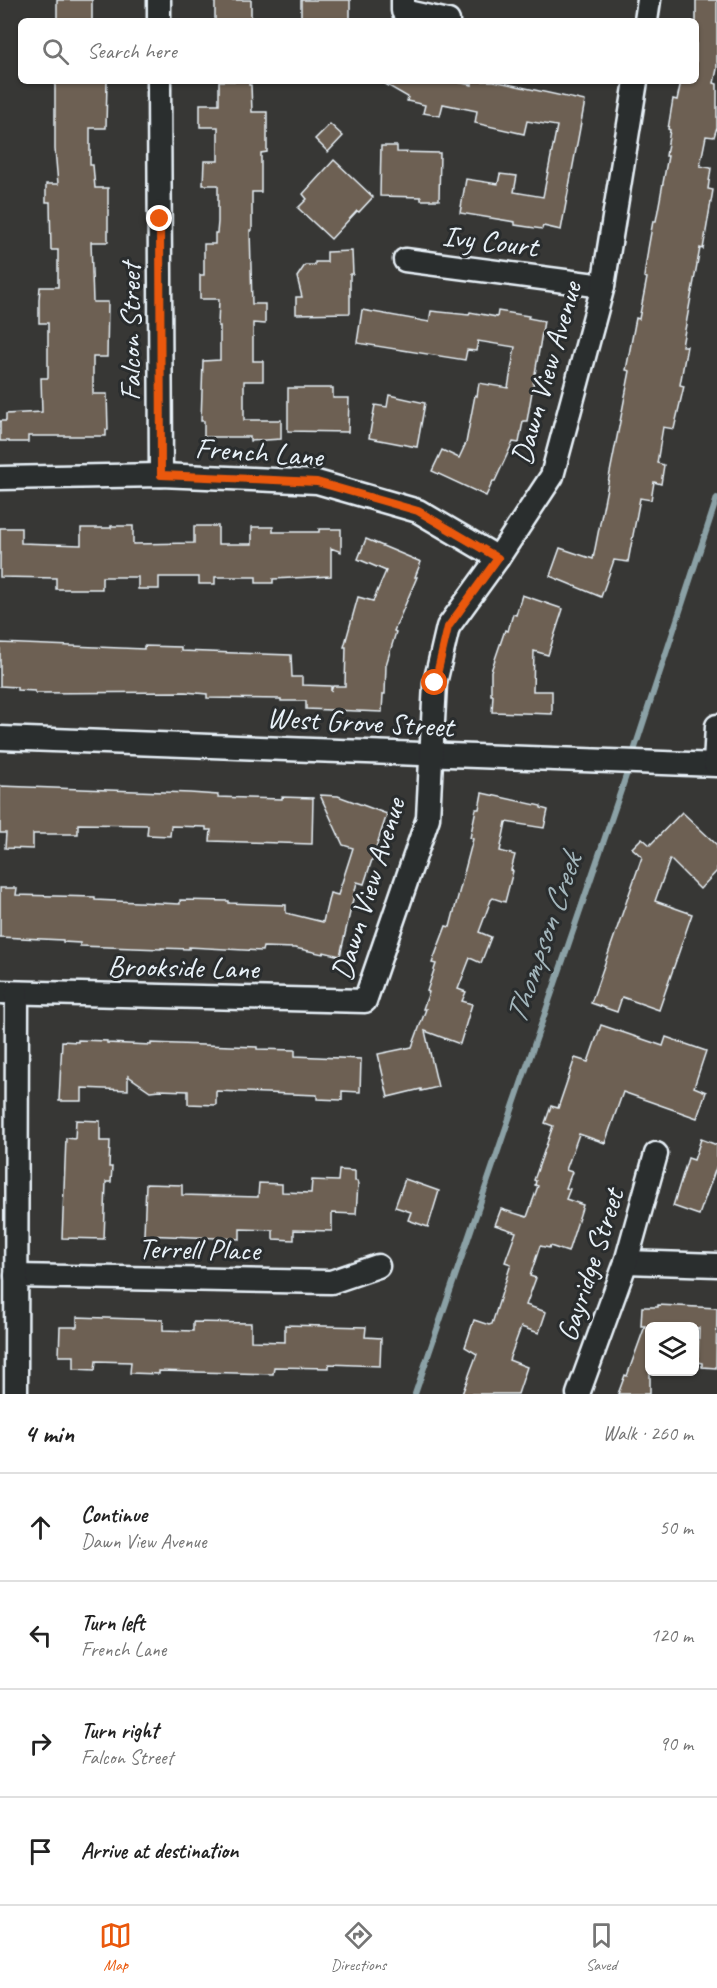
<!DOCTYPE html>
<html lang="en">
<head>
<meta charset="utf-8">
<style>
	body { margin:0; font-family:Caveat,sans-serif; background:#f6f6f6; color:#222 }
	.controls { position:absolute; right:18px; bottom:18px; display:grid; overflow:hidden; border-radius:9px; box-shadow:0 2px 4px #0004 }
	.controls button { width:54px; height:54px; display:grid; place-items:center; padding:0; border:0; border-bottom:2px solid #e0e0e0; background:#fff; color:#222; font:30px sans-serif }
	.stop { position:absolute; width:18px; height:18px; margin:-14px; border:4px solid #ea580c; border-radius:50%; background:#fff }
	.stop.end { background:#ea580c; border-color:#fff; box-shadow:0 2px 6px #0008 }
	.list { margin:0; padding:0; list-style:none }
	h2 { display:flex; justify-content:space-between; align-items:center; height:78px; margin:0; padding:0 24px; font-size:26px }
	h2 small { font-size:20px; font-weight:400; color:#767676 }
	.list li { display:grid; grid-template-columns:39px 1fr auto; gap:18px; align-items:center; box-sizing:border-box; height:108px; padding:0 24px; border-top:2px solid #e0e0e0 }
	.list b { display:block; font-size:22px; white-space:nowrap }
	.list p { margin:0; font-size:20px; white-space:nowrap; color:#767676 }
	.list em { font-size:20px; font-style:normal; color:#767676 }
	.icon { flex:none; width:33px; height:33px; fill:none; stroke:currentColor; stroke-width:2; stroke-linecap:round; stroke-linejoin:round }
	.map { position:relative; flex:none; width:717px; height:1394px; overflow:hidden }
	.search { position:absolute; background:#fff; box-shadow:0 2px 4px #0004; left:18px; right:18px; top:18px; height:66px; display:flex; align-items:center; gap:15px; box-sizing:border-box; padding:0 21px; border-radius:9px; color:#767676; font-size:22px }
	.sheet { height:510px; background:#fff }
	nav { display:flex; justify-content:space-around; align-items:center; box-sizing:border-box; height:84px; border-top:2px solid #e0e0e0; background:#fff; font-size:16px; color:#767676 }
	nav a { display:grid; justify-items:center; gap:3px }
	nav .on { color:#ea580c }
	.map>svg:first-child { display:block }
</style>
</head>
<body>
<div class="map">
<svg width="717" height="1394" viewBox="0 0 717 1394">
	<rect width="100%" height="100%" fill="#373735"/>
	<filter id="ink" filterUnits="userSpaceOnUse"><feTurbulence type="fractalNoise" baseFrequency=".0167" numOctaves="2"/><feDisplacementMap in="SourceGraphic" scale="12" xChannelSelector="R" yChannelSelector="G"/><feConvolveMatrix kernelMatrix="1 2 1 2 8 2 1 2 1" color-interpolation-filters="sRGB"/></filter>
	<g filter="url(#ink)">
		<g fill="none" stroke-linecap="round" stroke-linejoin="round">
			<!-- stream -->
			<g stroke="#8ba1a6" stroke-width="6">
				<path d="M632 757 717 498"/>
				<path d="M415 1394 629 767"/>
			</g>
		</g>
		<!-- building -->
		<g fill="#6d6153" stroke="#e8f1f8" stroke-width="1.5">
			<rect x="57" y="0" width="35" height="21"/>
			<rect x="215" y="0" width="36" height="21"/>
			<rect x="301" y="0" width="49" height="21"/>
			<path d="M696 0H717V69L714 83 717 84V127L714 137 706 136 700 166 711 168 708 189 713 190 703 249 700 248 682 346H687L680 385 684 386 674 429 663 427 657 463 664 465 661 484 654 482 651 500 640 498 628 562 614 560 601 597 550 576 560 548 593 559 630 371 626 370 636 318 639 319 647 278 644 277 648 249 653 221H656L668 156H666L670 130 668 129 673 99 677 100 681 81H696Z"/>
			<path d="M55 81H107L106 128H90V165H93L95 188H108V242H91L93 302H108L107 357H93V394H107L108 430H106V436H28V442H9V441H0V421H6V414L42 412 41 378H48V323H39V300L40 287H58V250H51L50 202H46V184H58L55 149Z"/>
			<path d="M219 81H249V85H251L252 112H267V152L261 153V192H252V230H250L252 304H265V324L253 323V361H263V381H244V420H281V439L250 441V437H204V421H201L203 361 220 360V326H218L219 299H200V275H204V244H215V233H217L218 222V185H203L204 161H218V127H200V104H219Z"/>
			<path d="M380 81H452L472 85V81H494L585 101 561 230 543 226 542 229 515 225V222L460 213 466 179 498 184 500 174 517 176 514 192 543 197 557 126 527 121 524 134 475 123 477 111 443 104 440 116 423 113 425 105 407 101 408 97Z"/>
			<path d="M330 124 343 136 328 152 315 139Z"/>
			<path d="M381 146H397V152L440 153 439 200H421V197L380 196Z"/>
			<path d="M334 160 373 197 359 212 357 211 331 239 298 208 307 199 303 194Z"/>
			<path d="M352 251 353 274H350V313L296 314V297H302L297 277 305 265H315V262H327V252Z"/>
			<path d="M362 310 429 322 431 311 469 315 470 312 497 317 498 311 529 316 528 318 544 321 527 421H523L519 443 513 442 495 481H493L486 496 432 471 442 450 459 458 466 443 475 395 477 396 479 383 508 388 515 347 478 341 476 351 467 350 465 360 357 343Z"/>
			<path d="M288 388H333V398H349L348 432 288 431Z"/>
			<path d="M389 395 425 403 417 447 369 438 375 405 387 407Z"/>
			<path d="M111 526H133V544L194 543V526H218V544H252V527H273V532H319V529H341V552L331 548V576L273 579V583H256V577H215V584H199V577H159V589H138V577H102V589H56V578L0 577V528H21V543L81 545V528H111Z"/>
			<path d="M366 539 421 562 415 577H417L394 631 396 632 386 665 385 694H383L382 712 306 709V701H281V699L207 698V694L185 692 35 693V691L17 690V687L0 686V643L144 649V646L181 647V651L291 655 292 677H302V685L331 686V691L333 686H345L346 647H344L358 597 373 601 386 571 358 559Z"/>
			<path d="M522 595 563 609 548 655 534 651 533 691H552V714L492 712 493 695H491V671L505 630 508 631 513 614 516 615Z"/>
			<path d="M0 786 190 793 218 795V797L282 799V797L313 798 312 844 210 841 211 830H206V827L171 826 170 836 147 835 148 825 78 824V834H33V849L5 848 6 833H0Z"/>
			<path d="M482 793 541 806V808L548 810 544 828 506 822 500 851 515 855 511 870 513 871 505 902 493 898 491 900 479 932 491 937 481 963 470 958 458 989 466 992 462 1001 472 1004 460 1044 425 1031 438 1087 421 1091V1089L388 1097 378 1054 412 1047 426 1009H423L429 992 427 991 436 964 432 963 446 926 450 927 473 839 470 838 476 809H479Z"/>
			<path d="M320 795 338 796 387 814 364 884 357 882 340 956 324 952 323 954 295 948 263 947 262 951 189 947V949L161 948V949L80 946V943L63 942V940L0 937V888H17L16 895 95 897V900L180 904V900L229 901V903L286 905V913L323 922 330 893 338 895 353 848 343 845Z"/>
			<path d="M682 812 717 845V871L700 889 670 859 655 901 692 914 659 1010 622 997 617 1012 591 1003 642 857 632 848 642 838 650 845Z"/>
			<path d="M601 1025 663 1046 666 1037 706 1051 694 1087 706 1092 697 1118 623 1092 605 1143 579 1134 566 1170 572 1172 566 1188 570 1189 566 1199 583 1205 568 1252 550 1246 549 1248 540 1246 530 1276 536 1278 526 1305 546 1312 539 1333 521 1327 509 1360 527 1367 518 1394H462L477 1354 465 1347 474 1320 489 1325 492 1324 511 1264 505 1262 516 1232 495 1225 501 1209 527 1217 538 1186 535 1185 536 1181 534 1180 553 1126 545 1123 551 1106 558 1108 575 1058 588 1062Z"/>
			<path d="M78 1040 107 1041V1043L151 1045V1043L257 1047V1049L295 1050V1056L361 1059 360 1092 342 1091V1100L317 1099V1095L216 1091V1105L188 1104V1091L159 1090 150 1091 128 1076V1090L82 1088V1101H59L62 1041 78 1042Z"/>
			<path d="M76 1120 100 1121V1141H110L109 1167H112L111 1182H106L104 1239 62 1238 66 1138 75 1139Z"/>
			<path d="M701 1139 717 1145V1165L699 1215 673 1206 688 1158 694 1160Z"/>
			<path d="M339 1170 355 1171V1181H357L358 1184 356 1214 332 1213V1231L294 1230V1240L273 1239V1230L240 1229V1239L144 1235 146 1184 182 1185V1195L258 1197 259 1183 282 1184V1192L311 1193 312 1180 338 1181Z"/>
			<path d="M405 1179 439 1191 428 1227 408 1220 411 1212 395 1207Z"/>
			<path d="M658 1305 717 1308 716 1368 702 1367V1363L698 1362 699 1328 650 1326V1394H618L625 1375 627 1376 645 1326H641L642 1307H658Z"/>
			<path d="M77 1317 163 1320V1330L193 1331V1322L251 1323V1341L285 1342V1325L366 1327 365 1337 381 1338 380 1366 329 1364V1368L274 1367 273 1374 159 1371V1374L130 1373 131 1362 96 1361 95 1370 74 1369V1356H59L60 1327H77Z"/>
		</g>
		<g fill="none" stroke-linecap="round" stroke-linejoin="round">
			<defs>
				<g id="minor">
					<path d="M159 0V21"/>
					<path d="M403 0V11L448 21"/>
					<path d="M646 21 649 0"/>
					<path d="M159 81 161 475"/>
					<path d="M405 260 603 286"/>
					<path d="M0 478 161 475 317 482 418 511 498 558"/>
					<path d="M0 738C239 746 478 758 717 765"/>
					<path d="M715 764 717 726"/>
					<path d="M0 992 365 1001 428 818 435 683 448 627 498 558 552 476 603 286 636 81"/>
					<path d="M626 1262 717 1265"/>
					<path d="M16 1276 331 1282 378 1266"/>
					<path d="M16 1394 17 993"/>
					<path d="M578 1394 626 1262 656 1154"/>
				</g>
			</defs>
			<!-- minor casing -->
			<use href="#minor" stroke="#e8f1f8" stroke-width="27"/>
			<!-- minor -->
			<use href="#minor" stroke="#2a2d2e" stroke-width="22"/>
		</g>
	</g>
	<g fill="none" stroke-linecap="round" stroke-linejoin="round" filter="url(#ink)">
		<!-- route -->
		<path stroke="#ea580c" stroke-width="8" d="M160 219 161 475 317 482 418 511 498 558 448 627 435 683"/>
	</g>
	<g text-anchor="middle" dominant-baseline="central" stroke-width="6" stroke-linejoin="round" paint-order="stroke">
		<!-- street labels -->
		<g font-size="30" fill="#e8f1f8" stroke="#2a2d2e">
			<text transform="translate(490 241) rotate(7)">Ivy Court</text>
			<text transform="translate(130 332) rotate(-90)">Falcon Street</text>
			<text transform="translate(546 373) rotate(-74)">Dawn View Avenue</text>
			<text transform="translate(259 452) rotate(4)">French Lane</text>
			<text transform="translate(360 722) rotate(3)">West Grove Street</text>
			<text transform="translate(368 889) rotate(-73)">Dawn View Avenue</text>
			<text transform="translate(183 967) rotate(1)">Brookside Lane</text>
			<text transform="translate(199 1249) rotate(1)">Terrell Place</text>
			<text transform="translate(590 1265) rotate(-72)">Gayridge Street</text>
		</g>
		<!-- water labels -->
		<g font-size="32" font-style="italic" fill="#a2b5bb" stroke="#2a2d2e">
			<text transform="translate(543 939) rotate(-71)">Thompson Creek</text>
		</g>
	</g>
</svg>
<div class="controls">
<button><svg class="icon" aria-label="layers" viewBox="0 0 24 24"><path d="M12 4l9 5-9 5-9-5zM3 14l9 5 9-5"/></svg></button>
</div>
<div class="stop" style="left:435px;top:683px"></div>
<div class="stop end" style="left:160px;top:219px"></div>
<div class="search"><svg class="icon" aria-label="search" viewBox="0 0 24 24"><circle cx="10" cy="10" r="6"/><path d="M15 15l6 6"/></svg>Search here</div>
</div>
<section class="sheet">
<h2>4 min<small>Walk · 260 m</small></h2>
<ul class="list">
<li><svg class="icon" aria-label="ahead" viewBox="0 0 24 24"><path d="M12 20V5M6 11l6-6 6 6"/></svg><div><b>Continue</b><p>Dawn View Avenue</p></div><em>50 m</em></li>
<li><svg class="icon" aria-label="left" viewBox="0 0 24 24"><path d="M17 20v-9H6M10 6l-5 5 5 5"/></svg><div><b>Turn left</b><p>French Lane</p></div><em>120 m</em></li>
<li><svg class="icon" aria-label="right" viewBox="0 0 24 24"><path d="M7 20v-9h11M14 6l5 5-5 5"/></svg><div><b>Turn right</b><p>Falcon Street</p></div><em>90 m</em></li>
<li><svg class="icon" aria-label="arrive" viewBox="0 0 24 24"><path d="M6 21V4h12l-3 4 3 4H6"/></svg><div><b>Arrive at destination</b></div></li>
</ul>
</section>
<nav>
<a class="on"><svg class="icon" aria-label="map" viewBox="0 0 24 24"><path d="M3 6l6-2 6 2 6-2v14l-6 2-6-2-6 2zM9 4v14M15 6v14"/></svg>Map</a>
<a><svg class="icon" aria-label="directions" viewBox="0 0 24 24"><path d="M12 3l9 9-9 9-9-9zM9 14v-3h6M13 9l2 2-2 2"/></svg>Directions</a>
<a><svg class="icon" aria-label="saved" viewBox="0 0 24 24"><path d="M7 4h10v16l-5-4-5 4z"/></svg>Saved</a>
</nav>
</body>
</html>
